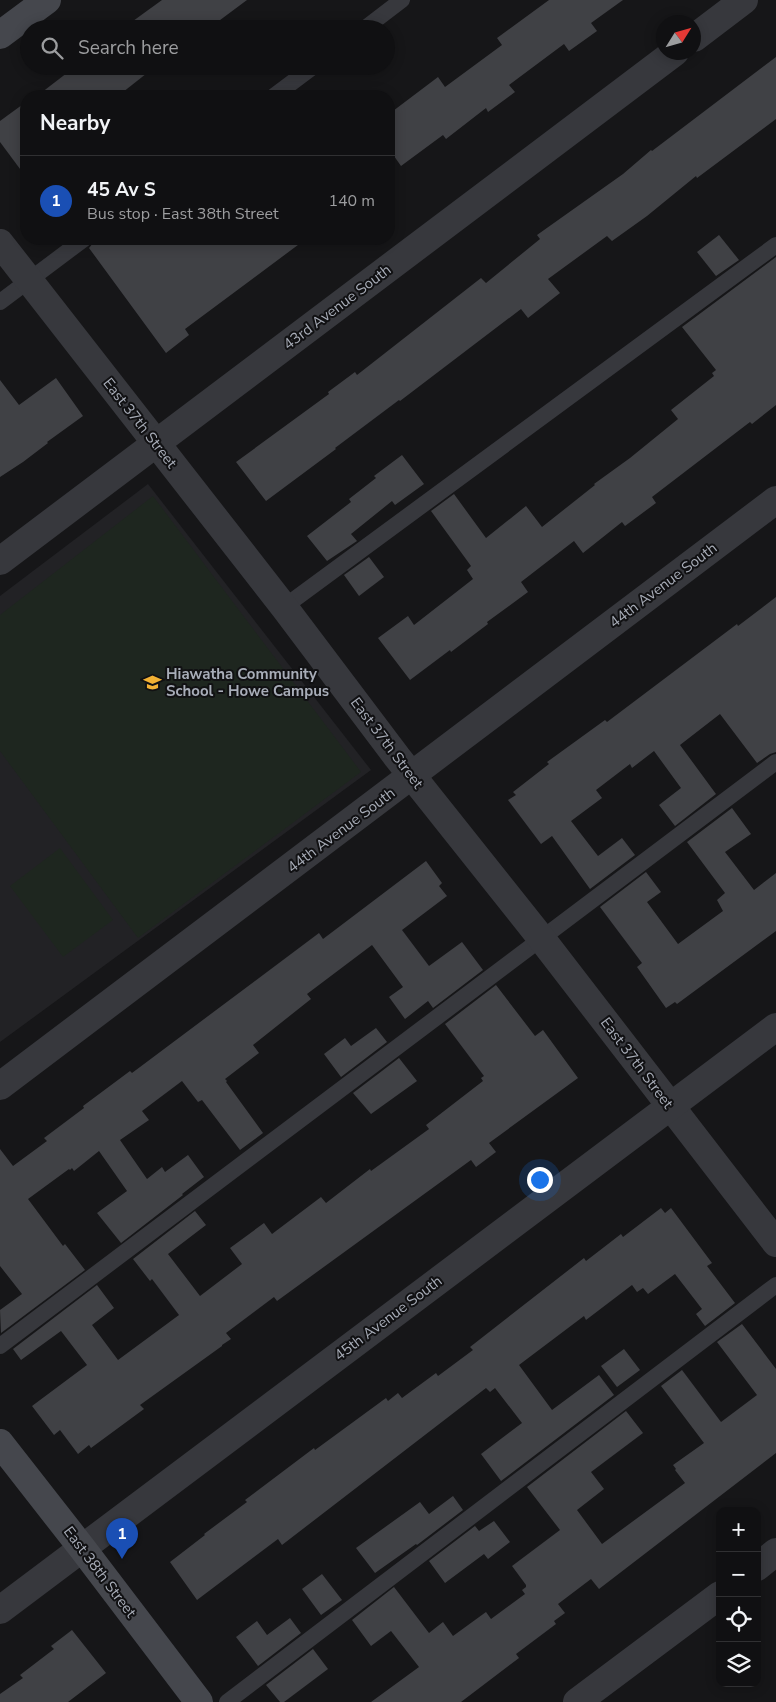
<!DOCTYPE html>
<html lang="en">
<head>
<meta charset="utf-8">
<style>
	body { margin:0; font-family:"Nunito Sans",sans-serif; background:#19191b; color:#f1f3f6 }
	.controls { position:absolute; right:15px; bottom:15px; display:grid; overflow:hidden; border-radius:10px; box-shadow:0 2px 12px #0003 }
	.controls button { width:45px; height:45px; display:grid; place-items:center; padding:0; border:0; border-bottom:1px solid #303032; background:#101012; color:#f1f3f6; font:25px sans-serif }
	.compass { position:absolute; left:656px; top:15px; width:45px; height:45px; border-radius:50%; background:#101012; box-shadow:0 2px 12px #0003; rotate:53deg }
	.you { position:absolute; left:539px; top:1179px; width:18px; height:18px; margin:-12px; border:4px solid #fff; border-radius:50%; background:#1a73e8; box-shadow:0 0 0 8px #1a73e833 }
	.badge { display:grid; place-items:center; width:32px; height:32px; border-radius:50%; background:#7c3aed; color:#fff; font-size:16px; font-weight:700 }
	.pin { position:absolute; translate:-50% -41px; filter:drop-shadow(0 1px 2px #0008) }
	.pin::after { content:''; position:absolute; top:26px; width:18px; height:15px; background:inherit; clip-path:polygon(0 0,100% 0,50% 100%) }
	.list { margin:0; padding:0; list-style:none }
	h2 { display:flex; justify-content:space-between; align-items:center; height:65px; margin:0; padding:0 20px; font-size:21px }
	h2 small { font-size:16px; font-weight:400; color:#9c9d9f }
	.list li { display:grid; grid-template-columns:32px 1fr auto; gap:15px; align-items:center; box-sizing:border-box; height:90px; padding:0 20px; border-top:1px solid #303032 }
	.list b { display:block; font-size:19px; white-space:nowrap }
	.list p { margin:0; font-size:16px; white-space:nowrap; color:#9c9d9f }
	.list em { font-size:16px; font-style:normal; color:#9c9d9f }
	.icon { flex:none; width:28px; height:28px; fill:none; stroke:currentColor; stroke-width:2; stroke-linecap:round; stroke-linejoin:round }
	.map { position:relative; flex:none; width:776px; height:1702px; overflow:hidden }
	.search { position:absolute; background:#101012; box-shadow:0 2px 12px #0003; left:20px; top:20px; width:375px; height:55px; display:flex; align-items:center; gap:12px; box-sizing:border-box; padding:0 18px; border-radius:28px; color:#9c9d9f; font-size:19px }
	.panel { position:absolute; background:#101012; box-shadow:0 2px 12px #0003; left:20px; top:90px; width:375px; height:155px; border-radius:20px }
	.map>svg:first-child { display:block }
</style>
</head>
<body>
<div class="map">
<svg width="776" height="1702" viewBox="0 0 776 1702">
	<rect width="100%" height="100%" fill="#161618"/>
	<!-- built -->
	<path fill="#222225" d="M148 484 371 770 0 1042V596Z"/>
	<!-- green -->
	<g fill="#1e261f">
		<path d="M153 496 361 772 138 938 0 751V615Z"/>
		<path d="M60 848 113 920 63 957 10 886Z"/>
	</g>
	<!-- building -->
	<g fill="#404145">
		<path d="M162 0H247L208 29H122Z"/>
		<path d="M549 0H623L591 23 597 31 569 51 564 44 509 85 515 92 488 112 486 108 446 139 443 135 401 166 389 149V114L438 77 445 87 502 45 497 38Z"/>
		<path d="M776 57V119L697 178 696 176 647 216 612 241 607 236 548 279 560 293 528 318 521 309 400 401 399 400 335 448 336 449 266 501 236 462 329 394 328 392 355 372 357 375 481 278 486 283 540 239 537 235 623 174 651 150 652 151Z"/>
		<path d="M76 66H156L118 96H37Z"/>
		<path d="M26 102V177L0 142V121Z"/>
		<path d="M719 235 739 260 716 276 697 252Z"/>
		<path d="M94 239H306L185 329 189 335 166 353 89 248 93 243Z"/>
		<path d="M776 257V405L752 424 750 422 652 497 656 503 625 526 622 522 583 553 574 541 521 582 528 592 487 622 488 624 451 652 450 650 410 680 378 638 408 616 414 625 473 579 467 570 471 566 431 511 454 494 486 538 526 506 542 527 595 485 594 484 630 458 678 419 671 410 714 376 712 373 716 370 682 327Z"/>
		<path d="M56 378 83 416 47 442 48 443 23 462 0 477V380L19 405Z"/>
		<path d="M402 455 424 484 395 505 392 501 351 534 357 541 327 561 307 536 351 502 349 499 376 478 374 476Z"/>
		<path d="M369 557 384 577 359 596 344 575Z"/>
		<path d="M776 597V752L770 754 757 763 720 714 680 745 716 794 675 826 659 805 681 788 654 751 632 768 630 764 596 790 602 798 571 821 598 856 622 838 635 855 590 889 552 836 541 844 508 800 516 795 513 792 549 764 547 762 605 720 607 722 737 624 738 626Z"/>
		<path d="M732 808 751 834 725 852 754 890 776 873V931L677 1004 675 1002 666 1008 637 967 642 963 600 907 646 872 661 892 647 902 678 944 723 911 717 900 725 893 687 842Z"/>
		<path d="M426 861 442 883 439 886 447 896 402 930 429 966 462 942 483 970 433 1008 428 1001 405 1019 389 997 403 987 372 945 307 994 311 999 253 1045 259 1053 225 1079 227 1081 226 1082 263 1133 240 1150 202 1100 198 1102 182 1081 142 1111 149 1120 120 1140 147 1179 162 1167 165 1172 188 1155 204 1177 182 1194 183 1195 121 1243 97 1213 127 1191 99 1151 74 1171 72 1168 70 1170 69 1169 28 1199 63 1246 65 1244 85 1270 1 1333 0 1310 22 1294 0 1266V1149L13 1166 47 1141 44 1138 84 1108 83 1106 130 1071 132 1073 319 933 323 939Z"/>
		<path d="M496 985 535 1036 543 1030 578 1078 489 1143 496 1152 476 1167 471 1160 277 1301 274 1297 226 1333 231 1339 222 1345V1346L140 1405 144 1409 91 1448 89 1445 78 1454 60 1430 54 1435 32 1406 87 1365 61 1331 21 1360 13 1349 97 1285 114 1308 92 1325 118 1360 179 1315 152 1279 150 1281 133 1259 195 1211 206 1225 168 1254 200 1296 242 1264 230 1248 264 1223 272 1234 321 1197 326 1203 370 1169 371 1171 429 1129 426 1125 483 1081 481 1078 484 1076 445 1024Z"/>
		<path d="M376 1028 387 1042 341 1077 324 1054 345 1038 351 1046Z"/>
		<path d="M399 1058 417 1081 371 1114 353 1093Z"/>
		<path d="M661 1208 665 1213 671 1208 712 1263 707 1266 735 1303 705 1326 696 1314 702 1309 675 1274 648 1294 643 1288 637 1292 632 1285 586 1320 584 1316 519 1365 552 1410 599 1375 614 1395 501 1481 481 1454 522 1423 495 1388 490 1392 486 1388 282 1545 278 1539 197 1600 170 1562 205 1535 204 1534 247 1502 245 1500 314 1448 315 1450 386 1398 388 1401 398 1393 402 1398 436 1373 438 1376 473 1350 470 1347 584 1258 586 1261 621 1234 623 1237Z"/>
		<path d="M742 1324 776 1369V1453L599 1589 591 1579 558 1604 565 1613 554 1621 556 1624 516 1654 519 1658 461 1702H371L419 1667 391 1631 371 1646 352 1620 394 1587 429 1633 443 1622 453 1636 486 1612 491 1619 525 1594 522 1590 526 1587V1585L512 1566 560 1530 527 1487 626 1411 643 1433 591 1472 604 1489 577 1510 602 1544 685 1483 675 1470 676 1469 673 1465 704 1443 661 1386 682 1370 721 1422 757 1395 717 1342Z"/>
		<path d="M624 1349 640 1370 617 1387 601 1366Z"/>
		<path d="M453 1496 463 1510 417 1545 416 1544 375 1573 356 1548 420 1502 429 1514Z"/>
		<path d="M494 1521 510 1542 488 1559 484 1554 445 1583 429 1561 475 1526 479 1531Z"/>
		<path d="M322 1574 342 1600 321 1615 302 1589Z"/>
		<path d="M290 1618 301 1633 258 1666 236 1637 257 1621 267 1635Z"/>
		<path d="M72 1630 106 1673 68 1702H0V1694L23 1678 20 1675 54 1649 51 1646Z"/>
		<path d="M313 1649 328 1669 284 1702H280L266 1685Z"/>
	</g>
	<g fill="none" stroke-linecap="round" stroke-linejoin="round">
		<!-- lane -->
		<g stroke="#37383d" stroke-width="16">
			<path d="M364 29 402 0"/>
			<path d="M274 96 314 66"/>
			<path d="M0 302 84 239"/>
			<path d="M284 607 776 245"/>
			<path d="M0 1346 776 762"/>
			<path d="M227 1702 776 1285"/>
		</g>
		<!-- street -->
		<g stroke="#37383d" stroke-width="28">
			<path d="M694 38 744 0"/>
			<path d="M0 243 284 607 397 757 541 938 776 1243"/>
			<path d="M0 561 675 52"/>
			<path d="M0 1086 776 500"/>
			<path d="M757 1567 776 1552"/>
			<path d="M0 1610 776 1027"/>
			<path d="M577 1702 720 1595"/>
		</g>
		<!-- secondary -->
		<g stroke="#45474d" stroke-width="28">
			<path d="M0 35 47 0"/>
			<path d="M0 1443 82 1548 199 1702"/>
		</g>
	</g>
	<!-- icons -->
	<defs>
		<symbol id="school-bare" viewBox="-9 -9 18 18"><path d="M0-5L7-2L0 1L-7-2ZM-4 1L0 2.5L4 1V4Q0 6-4 4Z" fill="#f2b134" stroke="#111113" stroke-width="2.5" paint-order="stroke"/></symbol>
	</defs>
	<g fill-rule="evenodd">
		<use href="#school-bare" x="140" y="670" width="25" height="25"/>
	</g>
	<g text-anchor="middle" dominant-baseline="central" stroke-width="4" stroke-linejoin="round" paint-order="stroke">
		<!-- street labels -->
		<g font-size="15" fill="#a8adb8" stroke="#111113">
			<text transform="translate(337 307) rotate(-37)">43rd Avenue South</text>
			<text transform="translate(140 423) rotate(52)">East 37th Street</text>
			<text transform="translate(663 585) rotate(-37)">44th Avenue South</text>
			<text transform="translate(387 743) rotate(53)">East 37th Street</text>
			<text transform="translate(341 830) rotate(-37)">44th Avenue South</text>
			<text transform="translate(637 1063) rotate(53)">East 37th Street</text>
			<text transform="translate(388 1318) rotate(-37)">45th Avenue South</text>
			<text transform="translate(100 1572) rotate(53)">East 38th Street</text>
		</g>
		<!-- poi labels -->
		<g font-size="15" font-weight="bold" fill="#a8adb8" stroke="#111113" text-anchor="start">
			<text x="166" y="674">Hiawatha Community<tspan x="166" dy="17">School - Howe Campus</tspan></text>
		</g>
	</g>
</svg>
<div class="controls">
<button>+</button>
<button>−</button>
<button><svg class="icon" aria-label="locate" viewBox="0 0 24 24"><circle cx="12" cy="12" r="6"/><path d="M12 2v4M12 18v4M2 12h4M18 12h4"/></svg></button>
<button><svg class="icon" aria-label="layers" viewBox="0 0 24 24"><path d="M12 4l9 5-9 5-9-5zM3 14l9 5 9-5"/></svg></button>
</div>
<svg class="compass" viewBox="-18 -18 36 36"><path d="M0-13l5 13h-10z" fill="#e53935"/><path d="M0 13l5-13h-10z" fill="#9c9d9f"/></svg>
<div class="you"></div>
<div class="pin badge" style="left:122px;top:1559px;background:#1a4fb4">1</div>
<div class="search"><svg class="icon" aria-label="search" viewBox="0 0 24 24"><circle cx="10" cy="10" r="6"/><path d="M15 15l6 6"/></svg>Search here</div>
<section class="panel">
<h2>Nearby<small></small></h2>
<ul class="list">
<li><span class="badge" style="background:#1a4fb4">1</span><div><b>45 Av S</b><p>Bus stop · East 38th Street</p></div><em>140 m</em></li>
</ul>
</section>
</div>
</body>
</html>
